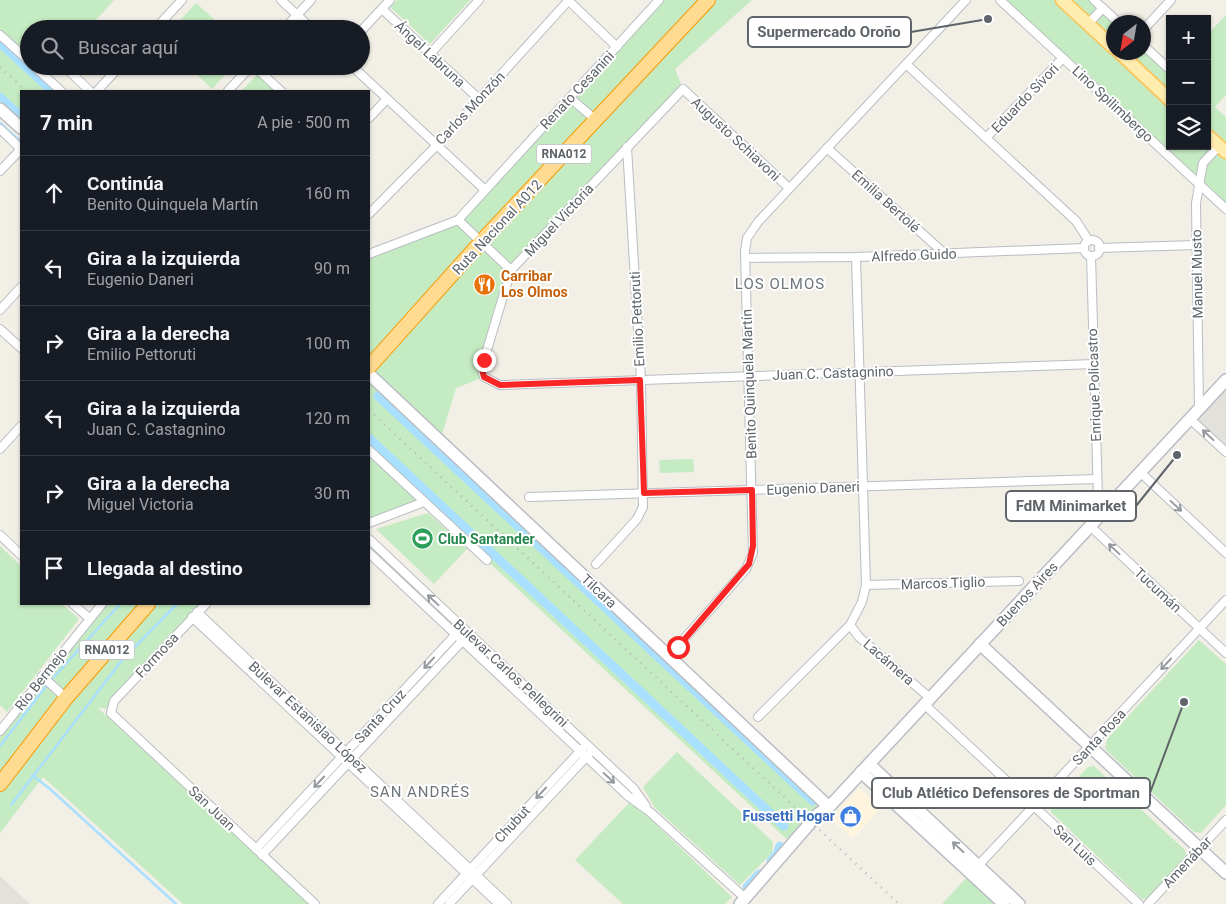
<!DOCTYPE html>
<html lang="es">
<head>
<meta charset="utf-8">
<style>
	body { margin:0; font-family:Roboto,sans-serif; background:#20242c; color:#f1f3f6 }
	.controls { position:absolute; right:15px; top:15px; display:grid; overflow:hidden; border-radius:0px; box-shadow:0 1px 4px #0004 }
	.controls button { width:45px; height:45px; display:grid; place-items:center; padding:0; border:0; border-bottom:1px solid #363941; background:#171b24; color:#f1f3f6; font:25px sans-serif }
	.compass { position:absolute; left:1106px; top:15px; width:45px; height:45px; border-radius:50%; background:#171b24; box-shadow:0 1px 4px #0004; rotate:211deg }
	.stop { position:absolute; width:15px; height:15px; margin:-11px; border:4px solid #fa2625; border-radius:50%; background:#fff }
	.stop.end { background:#fa2625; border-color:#fff; box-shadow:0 1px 5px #0008 }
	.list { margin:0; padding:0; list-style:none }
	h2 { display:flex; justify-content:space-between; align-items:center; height:65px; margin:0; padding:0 20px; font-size:21px }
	h2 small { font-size:16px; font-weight:400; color:#9ea1a6 }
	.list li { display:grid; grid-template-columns:32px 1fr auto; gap:15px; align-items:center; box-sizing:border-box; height:75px; padding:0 20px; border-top:1px solid #363941 }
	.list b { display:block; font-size:19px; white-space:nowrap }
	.list p { margin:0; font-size:16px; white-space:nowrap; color:#9ea1a6 }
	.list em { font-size:16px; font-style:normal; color:#9ea1a6 }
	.icon { flex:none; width:28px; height:28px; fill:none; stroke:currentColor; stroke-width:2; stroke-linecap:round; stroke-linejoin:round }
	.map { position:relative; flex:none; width:1226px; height:904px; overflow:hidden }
	.search { position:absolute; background:#171b24; box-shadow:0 1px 4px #0004; left:20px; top:20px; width:350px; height:55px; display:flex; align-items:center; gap:12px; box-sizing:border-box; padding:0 18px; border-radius:28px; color:#9ea1a6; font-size:19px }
	.panel { position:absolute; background:#171b24; box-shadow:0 1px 4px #0004; left:20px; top:90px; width:350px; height:515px; border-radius:0px }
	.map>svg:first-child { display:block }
</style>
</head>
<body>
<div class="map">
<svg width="1226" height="904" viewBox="0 0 1226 904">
	<rect width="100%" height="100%" fill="#f2efe7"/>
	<!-- commercial -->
	<path fill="#fff5df" d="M859 788 881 808 853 839 831 819Z"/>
	<!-- industrial -->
	<g fill="#e3e1db">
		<path d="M1226 380V452L1190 419Z"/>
		<path d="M0 876 30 904H0Z"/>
	</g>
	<!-- green -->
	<g fill="#c5ebc2">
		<path d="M0 0H114L88 29H29V66H54L45 76 61 91H21V128L0 109Z"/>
		<path d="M397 0H470L430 44 390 7Z"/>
		<path d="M659 0H752L675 69 683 89 511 270 484 360V377L456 388 440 441 829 807C821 824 809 837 793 845L424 502 369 523V254L458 220Z"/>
		<path d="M1000 0H1094L1114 22V52H1144V46L1170 69V146H1207V35L1226 15V95L1215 107 1226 117V209Z"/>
		<path d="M196 3 225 29H172Z"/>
		<path d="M188 66H233L212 89Z"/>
		<path d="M257 75 274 91H241Z"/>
		<path d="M693 459 694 472 660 473 659 460Z"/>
		<path d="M428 513 467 549 434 584 376 529Z"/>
		<path d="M0 546 21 566V604H62L79 619 7 712 0 705Z"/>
		<path d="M102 604H206L111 709 98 708 309 904H183L43 777 0 833V731Z"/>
		<path d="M1199 640 1226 664V805L1201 833 1194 832 1105 749 1107 739Z"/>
		<path d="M677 752 773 842 772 853 740 885 655 808 643 787Z"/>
		<path d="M1094 766 1185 850 1186 857 1147 899H1142L1051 812 1050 807 1088 767Z"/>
		<path d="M629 803 645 814 732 897 725 904H623L575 860Z"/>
		<path d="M971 873 1004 904H942Z"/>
	</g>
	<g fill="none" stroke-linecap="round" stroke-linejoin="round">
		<!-- stream -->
		<g stroke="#aae0ff" stroke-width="2.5">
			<path d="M0 123 21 142"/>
			<path d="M53 678 120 604"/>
			<path d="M0 746 47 685"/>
			<path d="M32 775 50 789 176 904"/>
			<path d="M11 805 123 659 177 604"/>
		</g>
		<!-- canal -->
		<g stroke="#aae0ff" stroke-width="9">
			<path d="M0 43 52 91"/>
			<path d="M0 97 21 117"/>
			<path d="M378 396 813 801"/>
			<path d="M369 438 784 826"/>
			<path d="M771 861 777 854 780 846"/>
			<path d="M747 887 759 874"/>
		</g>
		<defs>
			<g id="street">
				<path d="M281 0 312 29"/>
				<path d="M568 0 617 47"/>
				<path d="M1000 0 1226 209"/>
				<path d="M1094 0 1118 22"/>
				<path d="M382 9 479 99"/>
				<path d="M1088 24 1103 8"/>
				<path d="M155 29 182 0"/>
				<path d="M284 29 311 0"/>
				<path d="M1144 29 1171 0"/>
				<path d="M361 31 390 0"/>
				<path d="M0 35 29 61"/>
				<path d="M1144 46 1168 68"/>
				<path d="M430 54 479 0"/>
				<path d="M906 64 1076 221 1089 241"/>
				<path d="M34 66 61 91"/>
				<path d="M64 66 90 91"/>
				<path d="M254 66 281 91"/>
				<path d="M352 66 485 190"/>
				<path d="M97 91 120 66"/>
				<path d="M228 91 251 66"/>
				<path d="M570 98 596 120"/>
				<path d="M369 118 387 99"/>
				<path d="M0 129 21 149"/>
				<path d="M986 138 1063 58"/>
				<path d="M827 148 945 254"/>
				<path d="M0 171 21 149"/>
				<path d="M789 188 683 89 511 270 484 360 482 369 484 377 500 385 1094 364"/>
				<path d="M369 214 437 145 569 0"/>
				<path d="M458 220 511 270"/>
				<circle cx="1092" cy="248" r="8"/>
				<path d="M1099 248 1196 245"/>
				<path d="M369 254 458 220 659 0"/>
				<path d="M1091 256 1098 498 1102 513"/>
				<path d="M745 258 856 257 1084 248"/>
				<path d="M0 310 21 287"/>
				<path d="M0 329 21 348"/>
				<path d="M1199 409 1196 203 1203 163 1219 146"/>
				<path d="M1190 419 1226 452"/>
				<path d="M0 449 21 426"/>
				<path d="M369 450 487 560"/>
				<path d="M1140 472 1226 553"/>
				<path d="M529 497 1097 479"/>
				<path d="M369 523 424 502"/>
				<path d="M1090 526 1226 653"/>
				<path d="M0 535 21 555"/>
				<path d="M369 539 634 789 646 806"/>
				<path d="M369 553 628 796 650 812 745 898"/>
				<path d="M596 564 637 519 643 507 641 380 627 147"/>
				<path d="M866 585 1019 581"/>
				<path d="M73 604 89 618"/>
				<path d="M206 604 114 701 111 713 315 904"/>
				<path d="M197 612 507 904"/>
				<path d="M192 617 499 904"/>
				<path d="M850 625 859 637 930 698"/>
				<path d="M677 647 746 569 753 553 745 251 747 238 758 222 966 0"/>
				<path d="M42 676 66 698"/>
				<path d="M924 704 1139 904"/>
				<path d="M758 717 850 625 862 602 866 585 856 257"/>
				<path d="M0 731 102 604"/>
				<path d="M256 849 458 632"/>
				<path d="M262 855 466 637"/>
				<path d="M975 869 1226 600"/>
				<path d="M438 904 583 748"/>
				<path d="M449 904 589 754"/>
				<path d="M1148 904 1226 820"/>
			</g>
			<g id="secondary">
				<path d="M0 109 21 128"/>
				<path d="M369 374 829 807"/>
				<path d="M980 644 1226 873"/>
				<path d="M869 764 1019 904"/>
				<path d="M861 772 1004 904"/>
				<path d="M740 904 818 814 829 807 1226 380"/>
			</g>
			<g id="primary">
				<path d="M1062 0 1114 48"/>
				<path d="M1119 52 1170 100"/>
				<path d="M1207 135 1226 152"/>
			</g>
			<g id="highway">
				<path d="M369 367 481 242 708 0"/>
				<path d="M0 784 66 698 148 604"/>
			</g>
		</defs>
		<!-- street casing -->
		<use href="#street" stroke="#b9bdc2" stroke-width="10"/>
		<!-- secondary casing -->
		<use href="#secondary" stroke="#babec4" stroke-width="14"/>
		<!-- primary casing -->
		<use href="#primary" stroke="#ffc253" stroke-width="15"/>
		<!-- highway casing -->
		<use href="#highway" stroke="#f99900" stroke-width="16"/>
		<!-- street -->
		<use href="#street" stroke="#fff" stroke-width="8"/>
		<!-- secondary -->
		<use href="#secondary" stroke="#fff" stroke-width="11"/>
		<!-- primary -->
		<use href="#primary" stroke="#ffecaf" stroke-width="12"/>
		<!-- highway -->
		<use href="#highway" stroke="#ffdb91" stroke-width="14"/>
		<!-- rail -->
		<g stroke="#b6b7b8" stroke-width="2.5" stroke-dasharray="1 6" stroke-linecap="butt">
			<path d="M0 67 26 91"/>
			<path d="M369 410 899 904"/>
		</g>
	</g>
	<!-- one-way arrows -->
	<defs><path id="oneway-shaft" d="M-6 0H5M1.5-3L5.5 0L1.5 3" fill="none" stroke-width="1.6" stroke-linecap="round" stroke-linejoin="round" transform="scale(1.25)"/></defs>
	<g stroke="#969a9e">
		<use href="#oneway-shaft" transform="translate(1208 435) rotate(-137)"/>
		<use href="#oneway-shaft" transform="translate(1176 506) rotate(43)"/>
		<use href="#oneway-shaft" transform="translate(1114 549) rotate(-137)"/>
		<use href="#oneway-shaft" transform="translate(433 600) rotate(-137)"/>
		<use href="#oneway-shaft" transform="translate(429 663) rotate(133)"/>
		<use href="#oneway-shaft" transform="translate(1166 664) rotate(133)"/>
		<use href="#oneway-shaft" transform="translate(609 778) rotate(43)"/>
		<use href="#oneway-shaft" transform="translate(319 782) rotate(133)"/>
		<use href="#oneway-shaft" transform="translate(541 793) rotate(133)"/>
		<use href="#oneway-shaft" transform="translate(958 847) rotate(-137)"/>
	</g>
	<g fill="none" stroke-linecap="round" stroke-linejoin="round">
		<!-- route -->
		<path stroke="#fa2625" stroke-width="6" d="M484 360 482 369 484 377 500 385 640 380 644 493 752 490 753 546 749 564 678 647"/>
	</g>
	<!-- icons -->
	<defs>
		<symbol id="restaurant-disc" viewBox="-11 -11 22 22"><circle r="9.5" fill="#e8710a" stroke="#fff"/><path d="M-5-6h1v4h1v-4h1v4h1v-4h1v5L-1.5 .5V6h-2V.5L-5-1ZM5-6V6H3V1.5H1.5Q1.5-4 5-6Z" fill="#fff"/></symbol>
		<symbol id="stadium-disc" viewBox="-11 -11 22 22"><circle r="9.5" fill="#2e9e5b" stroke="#fff"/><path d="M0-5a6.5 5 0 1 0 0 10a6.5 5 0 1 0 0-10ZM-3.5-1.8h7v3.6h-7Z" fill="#fff"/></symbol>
		<symbol id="shop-disc" viewBox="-11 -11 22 22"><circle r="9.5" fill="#3f7fe0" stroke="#fff"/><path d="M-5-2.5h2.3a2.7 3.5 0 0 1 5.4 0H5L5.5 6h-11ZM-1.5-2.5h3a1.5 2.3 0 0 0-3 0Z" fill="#fff"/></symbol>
	</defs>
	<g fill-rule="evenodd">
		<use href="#restaurant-disc" x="472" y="272" width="25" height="25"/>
		<use href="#stadium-disc" x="410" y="526" width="25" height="25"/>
		<use href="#shop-disc" x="838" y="804" width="25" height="25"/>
	</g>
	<g text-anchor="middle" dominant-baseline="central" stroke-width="4" stroke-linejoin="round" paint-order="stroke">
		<!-- shield labels -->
		<g fill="#fff" stroke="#8e9296" stroke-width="1">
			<rect x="536.5" y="144.5" width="55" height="19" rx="4"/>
			<rect x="79.5" y="640.5" width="55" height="19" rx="4"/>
		</g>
		<g font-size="12" font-weight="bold" fill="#5e6469">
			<text x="564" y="154">RNA012</text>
			<text x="107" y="650">RNA012</text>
		</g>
		<!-- street labels -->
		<g font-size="14" fill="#5e6469" stroke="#fff">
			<text transform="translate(430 54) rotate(43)">Ángel Labruna</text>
			<text transform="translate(577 90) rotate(-47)">Renato Cesanini</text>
			<text transform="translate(1025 98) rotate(-46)">Eduardo Sívori</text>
			<text transform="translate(1113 104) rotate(43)">Lino Spilimbergo</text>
			<text transform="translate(470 108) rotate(-47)">Carlos Monzón</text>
			<text transform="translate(736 139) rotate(43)">Augusto Schiavoni</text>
			<text transform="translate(886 201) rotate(42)">Emilia Bertolé</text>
			<text transform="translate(559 220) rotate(-47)">Miguel Victoria</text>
			<text transform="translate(497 227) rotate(-47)">Ruta Nacional A012</text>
			<text transform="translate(914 255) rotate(-2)">Alfredo Guido</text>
			<text transform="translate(1197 274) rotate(-91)">Manuel Musto</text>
			<text transform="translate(637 319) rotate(-93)">Emilio Pettoruti</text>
			<text transform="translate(833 373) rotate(-2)">Juan C. Castagnino</text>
			<text transform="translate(749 384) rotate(-92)">Benito Quinquela Martín</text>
			<text transform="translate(1094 385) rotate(-92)">Enrique Policastro</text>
			<text transform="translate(813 488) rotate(-2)">Eugenio Daneri</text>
			<text transform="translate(943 583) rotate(-2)">Marcos Tiglio</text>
			<text transform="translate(1158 590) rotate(43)">Tucumán</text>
			<text transform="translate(599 591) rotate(43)">Tilcara</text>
			<text transform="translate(1027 594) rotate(-47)">Buenos Aires</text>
			<text transform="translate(157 655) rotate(-47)">Formosa</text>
			<text transform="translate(889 662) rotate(41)">Lacámera</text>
			<text transform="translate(511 673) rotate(43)">Bulevar Carlos Pellegrini</text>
			<text transform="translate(41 679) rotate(-52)">Río Bermejo</text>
			<text transform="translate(380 716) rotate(-47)">Santa Cruz</text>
			<text transform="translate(308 717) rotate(43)">Bulevar Estanislao López</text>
			<text transform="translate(1099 737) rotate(-47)">Santa Rosa</text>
			<text transform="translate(212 808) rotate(43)">San Juan</text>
			<text transform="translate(512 824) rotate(-47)">Chubut</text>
			<text transform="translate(1075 845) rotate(43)">San Luis</text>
			<text transform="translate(1187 862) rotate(-47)">Amenábar</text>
		</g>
		<!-- food labels -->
		<g font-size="14" font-weight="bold" fill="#c56008" stroke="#fff" text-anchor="start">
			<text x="501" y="276">Carribar<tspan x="501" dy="16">Los Olmos</tspan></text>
		</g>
		<!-- leisure labels -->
		<g font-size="14" font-weight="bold" fill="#27864d" stroke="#fff" text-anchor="start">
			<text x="438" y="539">Club Santander</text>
		</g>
		<!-- shop labels -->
		<g font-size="14" font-weight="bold" fill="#366cbe" stroke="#fff" text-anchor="end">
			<text x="835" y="816">Fussetti Hogar</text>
		</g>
		<!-- neighbourhood labels -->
		<g font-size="15" letter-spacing="1" fill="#6f767b" stroke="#fff">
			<text x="780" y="284">LOS OLMOS</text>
			<text x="420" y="792">SAN ANDRÉS</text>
		</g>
	</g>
	<!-- callouts -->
	<path fill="none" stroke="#5e6469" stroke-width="2" d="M988 19L911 32M1177 455L1136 506M1184 702L1150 793"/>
	<g fill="#5e6469" stroke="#fff" stroke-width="2">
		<circle cx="988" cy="19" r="5"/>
		<circle cx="1177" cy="455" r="5"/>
		<circle cx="1184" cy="702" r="5"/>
	</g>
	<g fill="#fff" stroke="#5e6469" stroke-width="2">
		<rect x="748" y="17" width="163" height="30" rx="5"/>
		<rect x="1006" y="491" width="130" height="30" rx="5"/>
		<rect x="872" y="778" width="278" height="30" rx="5"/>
	</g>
	<g font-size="15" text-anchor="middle" font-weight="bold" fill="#5e6469">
		<text x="829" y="37">Supermercado Oroño</text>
		<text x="1071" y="511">FdM Minimarket</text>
		<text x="1011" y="798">Club Atlético Defensores de Sportman</text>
	</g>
</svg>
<div class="controls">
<button>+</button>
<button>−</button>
<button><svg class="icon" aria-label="layers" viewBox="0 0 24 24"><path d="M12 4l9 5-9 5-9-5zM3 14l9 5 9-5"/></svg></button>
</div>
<svg class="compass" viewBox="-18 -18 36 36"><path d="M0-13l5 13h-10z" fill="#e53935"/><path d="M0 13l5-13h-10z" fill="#9ea1a6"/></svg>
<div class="stop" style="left:678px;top:647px"></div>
<div class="stop end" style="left:484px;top:360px"></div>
<div class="search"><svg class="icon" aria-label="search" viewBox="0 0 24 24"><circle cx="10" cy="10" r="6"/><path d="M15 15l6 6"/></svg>Buscar aquí</div>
<section class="panel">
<h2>7 min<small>A pie · 500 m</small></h2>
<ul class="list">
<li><svg class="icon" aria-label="ahead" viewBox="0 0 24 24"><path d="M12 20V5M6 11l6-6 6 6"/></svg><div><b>Continúa</b><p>Benito Quinquela Martín</p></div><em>160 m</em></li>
<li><svg class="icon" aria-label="left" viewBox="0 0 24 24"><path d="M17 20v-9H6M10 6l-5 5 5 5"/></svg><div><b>Gira a la izquierda</b><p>Eugenio Daneri</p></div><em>90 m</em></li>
<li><svg class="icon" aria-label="right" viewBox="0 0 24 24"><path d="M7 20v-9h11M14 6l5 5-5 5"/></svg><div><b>Gira a la derecha</b><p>Emilio Pettoruti</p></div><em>100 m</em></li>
<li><svg class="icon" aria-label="left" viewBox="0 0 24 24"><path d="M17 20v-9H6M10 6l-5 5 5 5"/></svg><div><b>Gira a la izquierda</b><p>Juan C. Castagnino</p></div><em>120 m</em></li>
<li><svg class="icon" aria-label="right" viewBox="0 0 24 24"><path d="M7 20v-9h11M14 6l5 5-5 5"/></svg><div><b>Gira a la derecha</b><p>Miguel Victoria</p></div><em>30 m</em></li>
<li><svg class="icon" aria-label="arrive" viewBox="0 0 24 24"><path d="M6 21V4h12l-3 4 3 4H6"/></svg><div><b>Llegada al destino</b></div></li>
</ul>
</section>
</div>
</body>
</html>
